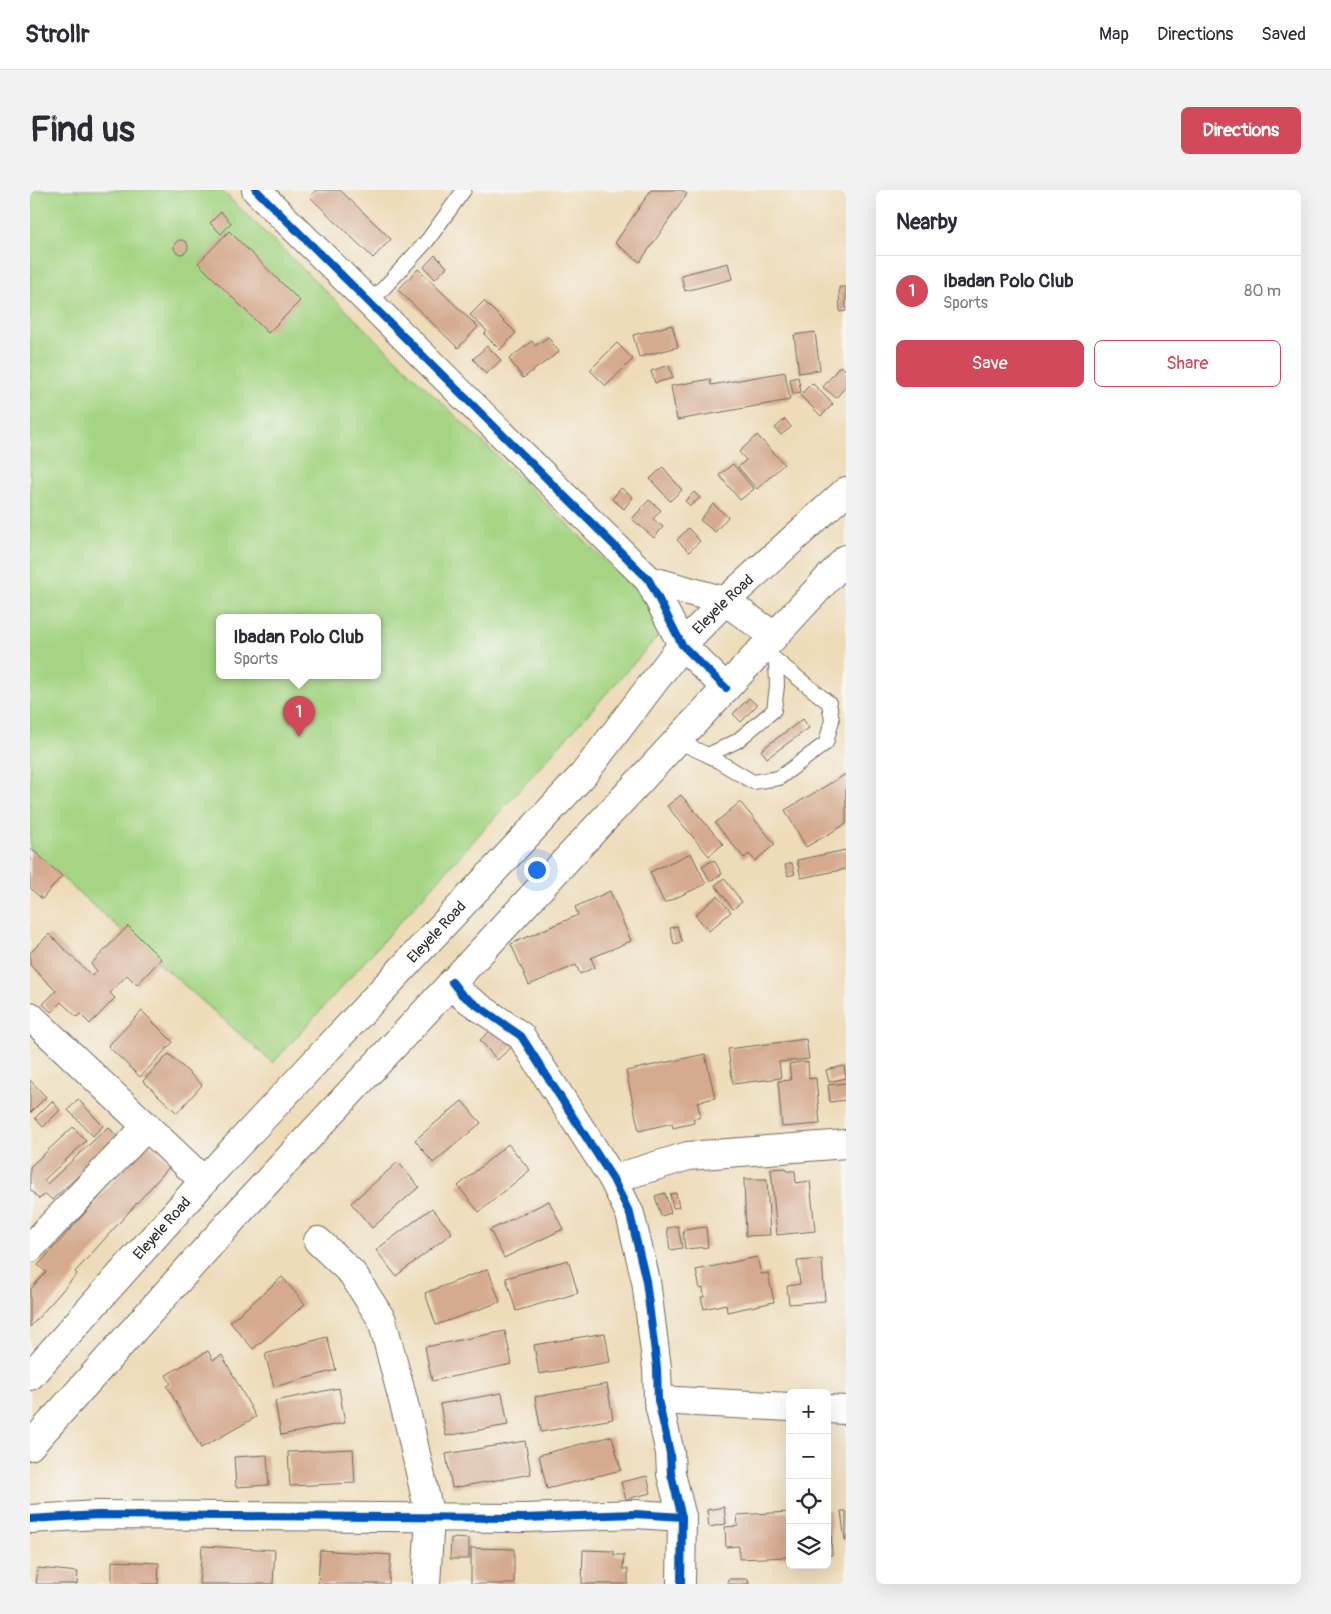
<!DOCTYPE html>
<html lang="en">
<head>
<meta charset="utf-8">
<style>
	body { margin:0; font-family:Pangolin,sans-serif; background:#f2f2f3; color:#2b2b33 }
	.controls { position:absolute; right:15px; bottom:15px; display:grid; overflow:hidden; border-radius:8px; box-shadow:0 5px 20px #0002 }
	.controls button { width:45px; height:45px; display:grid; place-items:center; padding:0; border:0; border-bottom:1px solid #e1e1e2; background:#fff; color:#2b2b33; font:25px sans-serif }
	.you { position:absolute; left:506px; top:679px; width:18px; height:18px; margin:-12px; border:4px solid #fff; border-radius:50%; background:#1a73e8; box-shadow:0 0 0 8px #1a73e833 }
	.badge { display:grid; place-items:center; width:32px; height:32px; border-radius:50%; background:#d1495b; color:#fff; font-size:16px; font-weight:700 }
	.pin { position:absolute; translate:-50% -41px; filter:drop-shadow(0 1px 2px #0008) }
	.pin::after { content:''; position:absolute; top:26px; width:18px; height:15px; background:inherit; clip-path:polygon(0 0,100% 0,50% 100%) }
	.popup { position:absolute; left:186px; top:424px; width:165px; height:65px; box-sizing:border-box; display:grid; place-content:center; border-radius:8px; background:#fff; filter:drop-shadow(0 1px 4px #0005); font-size:16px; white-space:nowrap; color:#7c7c81 }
	.popup b { font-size:19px; color:#2b2b33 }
	.popup::after { content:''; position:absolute; left:50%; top:100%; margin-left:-10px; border:10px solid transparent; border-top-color:#fff }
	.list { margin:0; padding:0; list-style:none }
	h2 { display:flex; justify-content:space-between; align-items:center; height:65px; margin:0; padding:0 20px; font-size:21px }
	h2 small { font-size:16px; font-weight:400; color:#7c7c81 }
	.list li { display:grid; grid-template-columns:32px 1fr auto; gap:15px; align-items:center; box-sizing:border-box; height:70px; padding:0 20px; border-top:1px solid #e1e1e2 }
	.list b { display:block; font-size:19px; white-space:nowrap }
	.list p { margin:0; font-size:16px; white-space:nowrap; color:#7c7c81 }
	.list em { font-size:16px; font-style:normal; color:#7c7c81 }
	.actions { display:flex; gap:10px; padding:15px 20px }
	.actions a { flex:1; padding:11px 0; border:1px solid #d1495b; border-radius:8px; text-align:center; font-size:18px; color:#d1495b }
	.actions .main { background:#d1495b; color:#fff }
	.icon { flex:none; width:28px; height:28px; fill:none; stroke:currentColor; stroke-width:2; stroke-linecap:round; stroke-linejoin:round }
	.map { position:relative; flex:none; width:816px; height:1394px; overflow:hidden; border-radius:8px }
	header { display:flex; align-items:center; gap:30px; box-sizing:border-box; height:70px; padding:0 25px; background:#fff; border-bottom:1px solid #e1e1e2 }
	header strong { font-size:24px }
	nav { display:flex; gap:28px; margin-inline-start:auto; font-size:18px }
	.intro { display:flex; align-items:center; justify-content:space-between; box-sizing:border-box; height:120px; padding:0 30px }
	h1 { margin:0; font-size:35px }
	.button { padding:12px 22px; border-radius:8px; background:#d1495b; color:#fff; font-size:18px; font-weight:700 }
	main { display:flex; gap:30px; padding:0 30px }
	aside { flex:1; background:#fff; border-radius:8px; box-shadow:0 5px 20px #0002 }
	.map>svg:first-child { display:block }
</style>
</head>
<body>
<header>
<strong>Strollr</strong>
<nav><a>Map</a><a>Directions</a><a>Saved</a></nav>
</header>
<div class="intro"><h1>Find us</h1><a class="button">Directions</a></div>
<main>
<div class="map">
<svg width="816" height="1394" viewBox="0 0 816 1394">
	<rect width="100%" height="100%" fill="#f6f6f2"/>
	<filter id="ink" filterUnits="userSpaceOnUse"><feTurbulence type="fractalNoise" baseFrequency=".02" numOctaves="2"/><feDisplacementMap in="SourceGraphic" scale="10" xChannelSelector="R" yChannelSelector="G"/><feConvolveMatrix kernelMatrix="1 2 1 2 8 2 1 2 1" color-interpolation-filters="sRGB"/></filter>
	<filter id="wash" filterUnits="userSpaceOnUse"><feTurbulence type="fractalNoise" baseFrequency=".0096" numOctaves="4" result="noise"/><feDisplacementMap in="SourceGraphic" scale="20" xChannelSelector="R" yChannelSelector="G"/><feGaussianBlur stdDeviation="1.12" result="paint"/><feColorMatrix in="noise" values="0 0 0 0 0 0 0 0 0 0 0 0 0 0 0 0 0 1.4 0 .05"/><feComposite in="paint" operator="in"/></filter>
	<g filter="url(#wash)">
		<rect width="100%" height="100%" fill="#eedcb9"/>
		<!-- green -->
		<path fill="#a5d583" stroke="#688057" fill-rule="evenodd" d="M0 0H191L640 433 243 873 0 660ZM190 428H348V486H190Z"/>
		<g id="blocks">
			<!-- building -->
			<g fill="#d5aa8f">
				<path d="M286 0H310L361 49 343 68 280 7Z"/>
				<path d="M621 0H651L657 4 610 72 585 53Z"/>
				<path d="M191 22 201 33 191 44 180 33Z"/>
				<path d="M199 41 270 111 238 143 168 73Z"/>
				<circle cx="151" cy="57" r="7"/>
				<path d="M405 65 417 77 405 89 394 77Z"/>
				<path d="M698 73 702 89 655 101 651 85Z"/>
				<path d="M388 79 448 137 428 158 368 100Z"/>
				<path d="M809 97H816V121L810 122Z"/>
				<path d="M454 111 486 143 470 160 454 144 457 141 440 125Z"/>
				<path d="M642 135 648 157 609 167 603 145Z"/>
				<path d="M785 142 790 180 769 183 764 145Z"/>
				<path d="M518 147 529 162 493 188 479 169 502 151 505 156Z"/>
				<path d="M587 153 603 169 576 196 560 180Z"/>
				<path d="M457 156 471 170 456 184 443 169Z"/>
				<path d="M639 175 643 188 625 193 621 181Z"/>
				<path d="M810 176 816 180V196L806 208 793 197Z"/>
				<path d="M755 182 760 210 647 230 641 196 680 189 681 195Z"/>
				<path d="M768 187 771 202 763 204 760 189Z"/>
				<path d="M782 193 803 214 791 226 770 205Z"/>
				<path d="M755 229 761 237 751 245 745 238Z"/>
				<path d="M727 245 754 274 727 299 708 277 716 270 709 262Z"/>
				<path d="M703 274 724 299 710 310 689 285Z"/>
				<path d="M633 277 652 300 640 311 620 289Z"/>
				<path d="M591 298 603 307 594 319 582 309Z"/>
				<path d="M664 302 670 308 660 316 655 311Z"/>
				<path d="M619 310 631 320 623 329 633 337 624 348 602 329Z"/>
				<path d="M683 314 698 327 685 342 670 330Z"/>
				<path d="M658 338 670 351 659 362 647 350Z"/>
				<path d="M719 508 727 515 711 532 703 524Z"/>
				<path d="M773 529 779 538 737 568 731 560Z"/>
				<path d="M816 584V634L776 657 755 620Z"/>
				<path d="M651 605 693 654 679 666 637 616Z"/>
				<path d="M710 612 745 654 725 671 719 664 714 668 685 633Z"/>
				<path d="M2 659 32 686 12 709 0 698V662Z"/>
				<path d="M816 660V679L771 688 767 670Z"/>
				<path d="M661 663 676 694 634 713 620 682Z"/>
				<path d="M684 670 692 684 680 691 672 676Z"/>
				<path d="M762 673 765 684 758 686 755 675Z"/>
				<path d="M694 688 712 712 703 719 685 695Z"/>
				<path d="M580 701 601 751 561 768 565 777 550 784 546 775 499 795 481 754 548 725 545 717Z"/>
				<path d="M687 706 701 722 679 741 665 725Z"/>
				<path d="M98 736 131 769 107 795 97 785 80 803 85 808 60 834 50 824 47 827 31 812 21 822 13 814 26 801 0 775V763L19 744 62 786 67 781 61 774Z"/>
				<path d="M647 736 652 752 644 754 640 738Z"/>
				<path d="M112 821 143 852 110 887 78 856Z"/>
				<path d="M468 834 485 854 467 870 450 850Z"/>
				<path d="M776 849 779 869 749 872 751 888 703 894 698 859Z"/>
				<path d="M139 864 172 895 147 923 113 891Z"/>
				<path d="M675 864 685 908 667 912 671 927 663 929 664 933 643 938 642 933 609 941 596 881Z"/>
				<path d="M771 872H778L779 889 786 888 790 934 752 937 748 891 761 890 759 874Z"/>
				<path d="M814 876 816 888 799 892 796 880Z"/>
				<path d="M0 890 16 907 0 923Z"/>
				<path d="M816 893V910L800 912 798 895Z"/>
				<path d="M48 909 73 936 63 946 38 920Z"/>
				<path d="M22 911 30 920 13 937 5 928Z"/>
				<path d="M432 911 451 933 403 973 385 950Z"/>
				<path d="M43 937 56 951 14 990 17 994 78 937 89 948 22 1010 16 1004 9 1009 0 999V977Z"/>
				<path d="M118 953 142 974 45 1082 47 1084 0 1137V1100L16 1082 8 1075Z"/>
				<path d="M478 954 500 980 449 1022 428 996Z"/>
				<path d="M368 972 389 997 342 1038 321 1013Z"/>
				<path d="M756 978 757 981H765L766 993 780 991 785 1041 747 1045 741 979Z"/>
				<path d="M714 989H737L740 1045 716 1046Z"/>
				<path d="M635 1003 641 1023 631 1026 625 1006Z"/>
				<path d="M646 1003 649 1017 643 1018 640 1004Z"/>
				<path d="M519 1011 533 1039 474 1068 460 1040Z"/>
				<path d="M402 1018 422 1043 366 1086 346 1060Z"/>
				<path d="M648 1036 652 1058 640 1060 637 1038Z"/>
				<path d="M676 1037 678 1057 655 1059 653 1040Z"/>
				<path d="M727 1067 731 1084 738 1083 744 1112 697 1122 696 1114 674 1119 671 1107H674L673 1098 670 1099 666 1080Z"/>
				<path d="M792 1069 795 1111 759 1114 757 1096 770 1094 767 1071Z"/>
				<path d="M538 1070 548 1103 486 1121 476 1088Z"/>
				<path d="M458 1079 470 1112 406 1135 395 1103Z"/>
				<path d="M252 1087 275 1114 223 1159 200 1132Z"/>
				<path d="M475 1141 482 1174 402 1191 395 1157Z"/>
				<path d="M575 1143 580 1172 509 1184 504 1155Z"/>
				<path d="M297 1147 306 1180 244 1197 235 1164Z"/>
				<path d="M178 1161 183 1170 192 1165 226 1227 171 1258 137 1196 141 1194 136 1185Z"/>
				<path d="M577 1194 583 1229 511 1242 505 1207Z"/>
				<path d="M309 1198 315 1233 251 1245 245 1211Z"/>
				<path d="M472 1203 478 1235 416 1246 410 1214Z"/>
				<path d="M582 1246 591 1280 517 1299 509 1265Z"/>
				<path d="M495 1251 501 1284 422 1298 416 1264Z"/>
				<path d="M323 1259 325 1293 260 1296 258 1262Z"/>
				<path d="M237 1265 239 1295 206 1297 204 1267Z"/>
				<path d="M617 1286 621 1303 596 1309 591 1292Z"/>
				<path d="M694 1317 696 1334 679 1337 677 1320Z"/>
				<path d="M797 1320H800L802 1365H797Z"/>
				<path d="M811 1321H816V1351H815Z"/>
				<path d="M760 1322V1367L709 1369V1356L696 1357 695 1337 708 1336 707 1325Z"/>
				<path d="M421 1348 439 1349V1369H420Z"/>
				<path d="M172 1356 245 1360 243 1394H169Z"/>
				<path d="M441 1358 484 1359V1394H441Z"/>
				<path d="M290 1360 361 1365 359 1394H288Z"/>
				<path d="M553 1360 584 1361V1365H594L593 1379H598V1394H552Z"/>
				<path d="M82 1371 129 1373 128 1394H82Z"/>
				<path d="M8 1378 48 1382 47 1394H6Z"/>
				<path d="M698 1389H718L719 1394H698Z"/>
			</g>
		</g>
	</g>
	<g filter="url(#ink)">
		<use href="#blocks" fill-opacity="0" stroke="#6f695d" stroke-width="1"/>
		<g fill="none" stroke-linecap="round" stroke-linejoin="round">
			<defs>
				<g id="service">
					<path d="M340 113 397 51 434 0"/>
					<path d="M647 551 678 565 723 592 749 588 796 553 802 530 799 513 732 459"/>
					<path d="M678 565 707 551 744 520 747 496 746 470"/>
				</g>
				<g id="minor">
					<path d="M226 0 619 390"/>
					<path d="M422 792 432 805 491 846 583 989 600 1024 616 1091 627 1178 628 1210 640 1263 641 1284 652 1327 651 1394"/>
					<path d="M0 826 174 991"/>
					<path d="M583 989 658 966 816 954"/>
					<path d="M288 1051 322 1083 352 1130 379 1233 400 1327 396 1394"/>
					<path d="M0 1058 117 936"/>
					<path d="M628 1210 760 1217"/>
					<path d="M797 1219 816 1220"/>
					<path d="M0 1329 68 1325 494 1328 605 1324 652 1327"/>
				</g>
				<g id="tertiary">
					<path d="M619 390 695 411 744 446"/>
					<path d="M619 390 652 455 696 498"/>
				</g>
				<g id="primary">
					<path id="s1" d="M0 1186 174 991 553 585 652 455 695 411 816 301"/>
					<path d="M0 1256 210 1021 816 369"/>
				</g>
			</defs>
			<!-- service casing -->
			<use href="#service" stroke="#6f695d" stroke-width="16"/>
			<!-- minor casing -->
			<use href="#minor" stroke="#6f695d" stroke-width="30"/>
			<!-- tertiary casing -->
			<use href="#tertiary" stroke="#6f695d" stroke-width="30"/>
			<!-- primary casing -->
			<use href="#primary" stroke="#6f695d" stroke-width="30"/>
			<!-- service -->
			<use href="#service" stroke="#fff" stroke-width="14"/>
			<!-- minor -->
			<use href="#minor" stroke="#fff" stroke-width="28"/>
			<!-- tertiary -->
			<use href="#tertiary" stroke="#fff" stroke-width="28"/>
			<!-- primary -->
			<use href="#primary" stroke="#fff" stroke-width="28"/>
			<defs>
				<g id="cycleway">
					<path d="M226 0 619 390 652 455 696 498"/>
					<path d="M422 792 432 805 491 846 583 989 600 1024 616 1091 627 1178 628 1210 640 1263 641 1284 652 1327 651 1394"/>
					<path d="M0 1329 68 1325 494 1328 605 1324 652 1327"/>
				</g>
			</defs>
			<!-- cycleway casing -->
			<use href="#cycleway" stroke="#f6f6f2" stroke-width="11"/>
			<!-- cycleway -->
			<use href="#cycleway" stroke="#0057b8" stroke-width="8"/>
		</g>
	</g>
	<g text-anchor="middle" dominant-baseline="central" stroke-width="4" stroke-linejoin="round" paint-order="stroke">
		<!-- street labels -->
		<g font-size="15" fill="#2b2b2b" stroke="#f6f6f2">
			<text stroke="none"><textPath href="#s1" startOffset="1038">Eleyele Road</textPath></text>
			<text stroke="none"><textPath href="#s1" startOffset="602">Eleyele Road</textPath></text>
			<text stroke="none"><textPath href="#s1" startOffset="198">Eleyele Road</textPath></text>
		</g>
	</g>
</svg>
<div class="controls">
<button>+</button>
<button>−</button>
<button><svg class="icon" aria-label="locate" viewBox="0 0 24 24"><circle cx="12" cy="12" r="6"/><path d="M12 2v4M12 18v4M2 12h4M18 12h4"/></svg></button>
<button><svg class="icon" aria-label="layers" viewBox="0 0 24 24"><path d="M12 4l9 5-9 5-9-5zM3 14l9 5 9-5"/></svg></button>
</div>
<div class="you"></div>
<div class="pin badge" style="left:269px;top:547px">1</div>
<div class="popup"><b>Ibadan Polo Club</b>Sports</div>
</div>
<aside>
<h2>Nearby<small></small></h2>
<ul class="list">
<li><span class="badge">1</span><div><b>Ibadan Polo Club</b><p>Sports</p></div><em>80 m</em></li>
</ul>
<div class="actions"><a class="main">Save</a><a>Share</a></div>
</aside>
</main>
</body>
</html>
